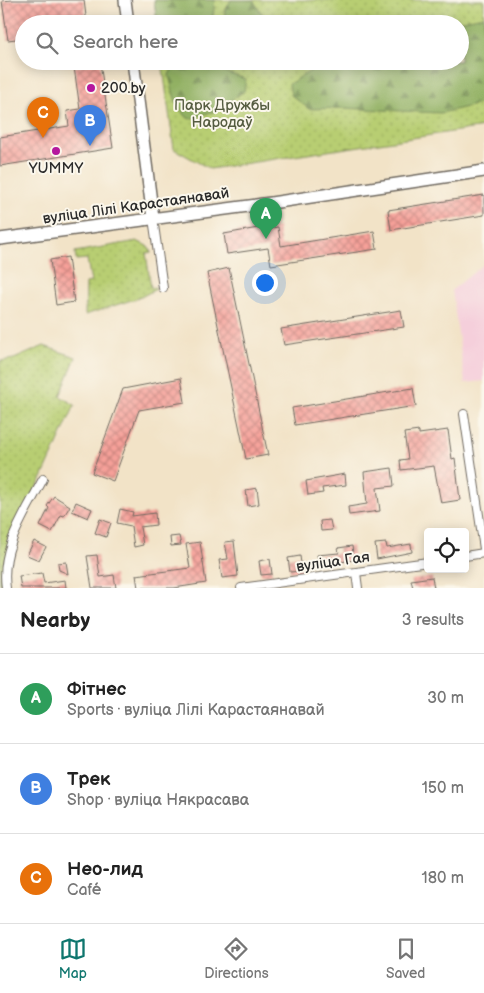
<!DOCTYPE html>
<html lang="en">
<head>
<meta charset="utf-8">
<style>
	body { margin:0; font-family:"Balsamiq Sans",sans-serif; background:#f2f2f2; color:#222 }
	.controls { position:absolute; right:15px; bottom:15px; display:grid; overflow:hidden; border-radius:5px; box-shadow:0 2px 12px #0003 }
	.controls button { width:45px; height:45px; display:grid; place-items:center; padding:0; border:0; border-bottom:1px solid #e0e0e0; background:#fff; color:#222; font:25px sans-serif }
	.you { position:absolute; left:264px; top:282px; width:18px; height:18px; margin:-12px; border:4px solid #fff; border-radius:50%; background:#1a73e8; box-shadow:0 0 0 8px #1a73e833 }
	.badge { display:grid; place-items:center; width:32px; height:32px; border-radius:50%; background:#0f766e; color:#fff; font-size:16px; font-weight:700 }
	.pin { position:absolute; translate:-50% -41px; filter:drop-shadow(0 1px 2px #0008) }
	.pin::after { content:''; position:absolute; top:26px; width:18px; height:15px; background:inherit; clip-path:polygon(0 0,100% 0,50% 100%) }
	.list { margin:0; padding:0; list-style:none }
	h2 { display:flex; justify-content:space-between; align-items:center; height:65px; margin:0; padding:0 20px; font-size:21px }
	h2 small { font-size:16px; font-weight:400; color:#767676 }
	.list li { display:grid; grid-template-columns:32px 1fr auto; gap:15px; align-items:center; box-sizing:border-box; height:90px; padding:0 20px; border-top:1px solid #e0e0e0 }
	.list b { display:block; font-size:19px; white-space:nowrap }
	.list p { margin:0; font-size:16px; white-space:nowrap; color:#767676 }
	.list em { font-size:16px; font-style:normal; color:#767676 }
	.icon { flex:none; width:28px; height:28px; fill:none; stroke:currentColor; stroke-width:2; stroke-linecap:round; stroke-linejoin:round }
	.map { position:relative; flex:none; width:484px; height:588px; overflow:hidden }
	.search { position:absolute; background:#fff; box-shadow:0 2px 12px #0003; left:15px; right:15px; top:15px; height:55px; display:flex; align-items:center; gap:12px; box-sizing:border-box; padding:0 18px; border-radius:28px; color:#767676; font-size:19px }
	.sheet { height:335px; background:#fff }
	nav { display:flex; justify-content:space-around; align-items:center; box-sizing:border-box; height:70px; border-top:1px solid #e0e0e0; background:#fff; font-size:14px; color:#767676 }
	nav a { display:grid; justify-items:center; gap:2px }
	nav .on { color:#0f766e }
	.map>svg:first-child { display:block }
</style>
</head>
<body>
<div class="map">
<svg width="484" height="588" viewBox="0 0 484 588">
	<defs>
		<pattern id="grass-dots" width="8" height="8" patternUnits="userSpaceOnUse" patternTransform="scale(1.25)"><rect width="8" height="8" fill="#b8ce72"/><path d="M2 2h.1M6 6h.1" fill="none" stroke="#9eb163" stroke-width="1.8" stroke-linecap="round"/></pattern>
		<pattern id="forest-firs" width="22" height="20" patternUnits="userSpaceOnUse" patternTransform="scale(1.25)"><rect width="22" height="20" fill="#92b164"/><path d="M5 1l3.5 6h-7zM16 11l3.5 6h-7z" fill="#779053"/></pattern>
		<pattern id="building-cross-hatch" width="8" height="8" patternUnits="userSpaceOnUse" patternTransform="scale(1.25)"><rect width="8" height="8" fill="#f6a099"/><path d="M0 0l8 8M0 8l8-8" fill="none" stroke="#c7837d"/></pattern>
	</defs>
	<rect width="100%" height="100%" fill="#fbf7ec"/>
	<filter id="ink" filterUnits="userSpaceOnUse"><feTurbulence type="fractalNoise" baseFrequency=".02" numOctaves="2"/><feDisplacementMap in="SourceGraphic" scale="10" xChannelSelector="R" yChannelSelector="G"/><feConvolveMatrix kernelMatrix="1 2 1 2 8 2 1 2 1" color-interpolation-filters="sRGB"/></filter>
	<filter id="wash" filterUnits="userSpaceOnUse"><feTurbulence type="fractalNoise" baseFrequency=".0096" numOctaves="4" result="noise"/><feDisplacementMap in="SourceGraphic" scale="20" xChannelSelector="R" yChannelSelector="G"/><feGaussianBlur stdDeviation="1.12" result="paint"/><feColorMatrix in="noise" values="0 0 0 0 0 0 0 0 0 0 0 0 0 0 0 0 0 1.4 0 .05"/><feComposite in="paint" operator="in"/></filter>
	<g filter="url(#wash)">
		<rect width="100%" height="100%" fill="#f2e3c7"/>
		<!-- built -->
		<path fill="#f5cfdb" d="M484 264V381L465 383 452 290Z"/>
		<!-- grass -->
		<g fill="url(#grass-dots)" stroke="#727c4e">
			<path d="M154 0H484V127L210 169 174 149 162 61H460V24H157Z"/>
			<path d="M137 241 147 246 152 252 146 253 151 288H158L141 297 85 315 86 283 91 282 87 259 76 260 75 252Z"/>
			<path d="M44 346 76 357 60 396 75 405 42 478 17 523 4 583 0 584V361L14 359Z"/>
		</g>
		<!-- forest -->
		<g fill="url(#forest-firs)" stroke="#5e6e48">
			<path d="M154 0H215L212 24H157Z"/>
			<path d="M231 0H253L265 19V24H224L225 11Z"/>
			<path d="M484 16V103L441 113 343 108 309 109 291 95 289 84 327 61H460V24H444Z"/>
			<path d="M180 61H198L208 64 230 74 246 79 244 91 217 110 190 119C175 110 173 91 169 75L175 63Z"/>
		</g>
		<g id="blocks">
			<!-- building -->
			<g fill="url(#building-cross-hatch)">
				<path d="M12 0H84L87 24H24V38L8 40 2 1Z"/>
				<path d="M100 63 113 148 0 166V137L69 126 67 111 80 109 74 67Z"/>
				<path d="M484 195V215L391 230 388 210Z"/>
				<path d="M264 227 265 229 278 227 281 246 374 231 377 249 271 265 268 248 227 254 224 234Z"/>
				<path d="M68 257 74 302 56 305 50 260Z"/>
				<path d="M229 268 268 455 246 459 207 273Z"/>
				<path d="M401 310 404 327 284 345 281 329Z"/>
				<path d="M181 378 185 402 139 410 113 481 92 473 123 389Z"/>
				<path d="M413 388 416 406 295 425 292 408Z"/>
				<path d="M448 430 452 459 455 458 460 500 441 503 434 466 401 470 400 460 408 459 404 433 419 431V434Z"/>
				<path d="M392 468 394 486 377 488 380 511 349 515 348 507 367 504 364 472Z"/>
				<path d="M345 474 346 485 322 488 323 493 308 495 306 481Z"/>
				<path d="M257 488 259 504 248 506 246 490Z"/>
				<path d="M54 496 70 506 64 516 61 515 52 532 40 526 49 508 47 506Z"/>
				<path d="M76 502 92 509 88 518 72 511Z"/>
				<path d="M120 509 133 512 132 516 155 513 156 525 140 527 143 545 134 547 131 526 117 523Z"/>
				<path d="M100 519 111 523 106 537 95 533Z"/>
				<path d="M330 520 332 530 321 531 320 521Z"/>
				<path d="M179 536 181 545 171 546 170 537Z"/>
				<path d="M34 541 46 547 39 560 27 555Z"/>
				<path d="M234 541 238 576 222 578 219 560 228 559 225 542Z"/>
				<path d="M200 542 206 583 174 588H138L136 575 190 568 186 544Z"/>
				<path d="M386 543 387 548 411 544 412 552 377 559 375 544Z"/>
				<path d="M352 546 354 560 319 565 317 555 339 553 338 548Z"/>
				<path d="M97 555 100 577 114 575 116 588H92L87 556Z"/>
				<path d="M300 556 302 571 290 572 288 558Z"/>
				<path d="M270 559 272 574 261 575 259 561Z"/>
				<path d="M66 562 68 574 59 570 58 563Z"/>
				<path d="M42 573 44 583 65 580 66 588H21L19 576Z"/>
				<path d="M432 577 434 588H413L411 580Z"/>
			</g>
		</g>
	</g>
	<g filter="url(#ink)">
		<use href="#blocks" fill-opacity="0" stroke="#716b62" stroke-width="1"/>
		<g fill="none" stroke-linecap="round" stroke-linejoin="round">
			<defs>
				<g id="street">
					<path d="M153 218 163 288"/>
					<path d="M464 414 484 549"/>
					<path d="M465 556 484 553"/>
					<path d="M356 573 358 588"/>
					<path d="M6 588C0 547 26 513 43 479"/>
					<path d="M241 588 428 562"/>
				</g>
				<g id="secondary">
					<path d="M125 0 128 24"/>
					<path d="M133 61 153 218"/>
					<path d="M0 239 271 203 484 171"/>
				</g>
			</defs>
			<!-- street casing -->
			<use href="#street" stroke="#716b62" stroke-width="10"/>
			<!-- secondary casing -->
			<use href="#secondary" stroke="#716b62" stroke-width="14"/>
			<!-- street -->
			<use href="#street" stroke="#fff" stroke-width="8"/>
			<!-- secondary -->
			<use href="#secondary" stroke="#fff" stroke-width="11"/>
		</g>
	</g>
	<!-- markers -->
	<g fill="#b5179e" stroke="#fbf7ec" stroke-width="2">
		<circle cx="91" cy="88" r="5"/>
		<circle cx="56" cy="151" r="5"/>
	</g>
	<g text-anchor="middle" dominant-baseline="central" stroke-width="4" stroke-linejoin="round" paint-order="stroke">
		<!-- poi labels -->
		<g font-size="15" fill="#2b2b2b" stroke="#fbf7ec" text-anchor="start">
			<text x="101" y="88">200.by</text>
			<text x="56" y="168" text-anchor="middle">YUMMY</text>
		</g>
		<!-- park labels -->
		<g font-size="15" fill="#555c40" stroke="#fbf7ec">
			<text x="222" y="105">Парк Дружбы<tspan x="222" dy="17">Народаў</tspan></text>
		</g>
		<!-- street labels -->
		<g font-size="15" fill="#2b2b2b" stroke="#fbf7ec">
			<text transform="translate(136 206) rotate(-8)">вуліца Лілі Карастаянавай</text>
			<text transform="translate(333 562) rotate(-8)">вуліца Гая</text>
		</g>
	</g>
</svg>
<div class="controls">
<button><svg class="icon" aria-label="locate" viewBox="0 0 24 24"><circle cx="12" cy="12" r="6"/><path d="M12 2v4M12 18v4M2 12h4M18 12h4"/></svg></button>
</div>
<div class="you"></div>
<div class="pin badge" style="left:266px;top:239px;background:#2e9e5b">A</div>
<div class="pin badge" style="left:90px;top:146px;background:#3f7fe0">B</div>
<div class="pin badge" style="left:43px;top:138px;background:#e8710a">C</div>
<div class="search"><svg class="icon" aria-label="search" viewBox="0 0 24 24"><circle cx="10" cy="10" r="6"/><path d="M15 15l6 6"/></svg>Search here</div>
</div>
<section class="sheet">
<h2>Nearby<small>3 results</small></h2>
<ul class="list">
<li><span class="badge" style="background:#2e9e5b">A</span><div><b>Фітнес</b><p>Sports · вуліца Лілі Карастаянавай</p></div><em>30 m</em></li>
<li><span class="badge" style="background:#3f7fe0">B</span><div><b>Трек</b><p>Shop · вуліца Някрасава</p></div><em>150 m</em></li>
<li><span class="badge" style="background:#e8710a">C</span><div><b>Нео-лид</b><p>Café</p></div><em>180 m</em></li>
</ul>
</section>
<nav>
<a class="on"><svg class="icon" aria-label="map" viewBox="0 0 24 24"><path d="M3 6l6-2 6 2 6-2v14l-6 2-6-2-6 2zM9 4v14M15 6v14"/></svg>Map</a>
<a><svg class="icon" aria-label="directions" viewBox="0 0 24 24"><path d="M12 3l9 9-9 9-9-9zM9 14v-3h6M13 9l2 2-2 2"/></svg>Directions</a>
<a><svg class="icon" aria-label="saved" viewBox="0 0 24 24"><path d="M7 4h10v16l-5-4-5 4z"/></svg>Saved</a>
</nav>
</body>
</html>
